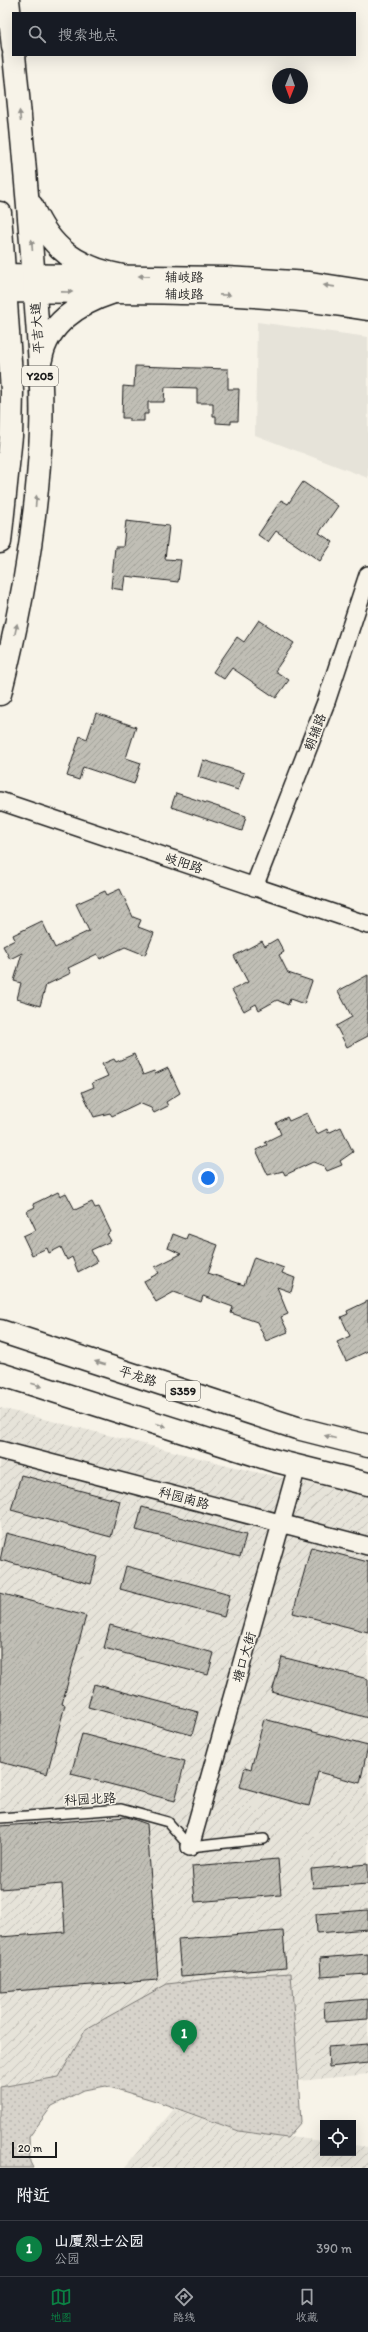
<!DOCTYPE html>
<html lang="zh">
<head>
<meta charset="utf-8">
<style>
	body { margin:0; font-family:Itim,"LXGW WenKai TC",sans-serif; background:#20242c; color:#f1f3f6 }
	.controls { position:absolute; right:12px; bottom:12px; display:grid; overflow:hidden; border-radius:0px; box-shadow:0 4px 16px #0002 }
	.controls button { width:36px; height:36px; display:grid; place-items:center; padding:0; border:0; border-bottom:1px solid #363941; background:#171b24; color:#f1f3f6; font:20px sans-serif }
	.compass { position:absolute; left:272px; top:68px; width:36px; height:36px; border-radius:50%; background:#171b24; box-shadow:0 4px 16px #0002; rotate:181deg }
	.scale { position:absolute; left:12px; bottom:10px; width:45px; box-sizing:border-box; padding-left:4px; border:2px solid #1c1c1c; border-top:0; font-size:11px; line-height:14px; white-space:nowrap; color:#1c1c1c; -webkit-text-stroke:3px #f7f3e8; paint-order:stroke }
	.you { position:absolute; left:208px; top:1178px; width:14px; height:14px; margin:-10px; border:3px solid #fff; border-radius:50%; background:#1a73e8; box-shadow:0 0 0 6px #1a73e833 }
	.badge { display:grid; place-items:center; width:26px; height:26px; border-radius:50%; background:#0b8043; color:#fff; font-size:13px; font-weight:700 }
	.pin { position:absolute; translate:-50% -33px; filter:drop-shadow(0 1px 2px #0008) }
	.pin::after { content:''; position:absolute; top:21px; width:14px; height:12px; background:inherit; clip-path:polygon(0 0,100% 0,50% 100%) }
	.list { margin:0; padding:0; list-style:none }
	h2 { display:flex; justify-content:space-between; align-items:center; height:52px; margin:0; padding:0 16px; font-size:17px }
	h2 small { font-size:13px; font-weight:400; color:#9ea1a6 }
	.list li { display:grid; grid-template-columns:26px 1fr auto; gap:12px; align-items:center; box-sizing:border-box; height:56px; padding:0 16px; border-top:1px solid #363941 }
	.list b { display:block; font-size:15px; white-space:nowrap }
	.list p { margin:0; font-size:13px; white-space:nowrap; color:#9ea1a6 }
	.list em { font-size:13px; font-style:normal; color:#9ea1a6 }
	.icon { flex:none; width:22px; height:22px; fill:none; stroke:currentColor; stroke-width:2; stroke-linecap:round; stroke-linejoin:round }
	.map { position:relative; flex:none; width:368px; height:2168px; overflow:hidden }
	.search { position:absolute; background:#171b24; box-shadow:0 4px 16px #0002; left:12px; right:12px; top:12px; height:44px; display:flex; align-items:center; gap:10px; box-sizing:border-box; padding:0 14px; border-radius:0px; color:#9ea1a6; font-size:15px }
	.sheet { height:108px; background:#171b24 }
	nav { display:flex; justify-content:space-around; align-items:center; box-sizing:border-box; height:56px; border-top:1px solid #363941; background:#171b24; font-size:11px; color:#9ea1a6 }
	nav a { display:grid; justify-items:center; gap:2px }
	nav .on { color:#0b8043 }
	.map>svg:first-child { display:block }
</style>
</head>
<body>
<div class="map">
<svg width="368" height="2168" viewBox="0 0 368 2168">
	<defs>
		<pattern id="industrial-furrows" width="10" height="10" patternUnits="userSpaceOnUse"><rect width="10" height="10" fill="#e6e3d9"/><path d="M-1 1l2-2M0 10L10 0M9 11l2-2" fill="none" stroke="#c5c2ba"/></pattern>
		<pattern id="grass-dots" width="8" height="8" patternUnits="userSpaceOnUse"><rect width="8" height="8" fill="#d7d3cb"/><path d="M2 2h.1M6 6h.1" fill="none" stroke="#b8b5ae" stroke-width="1.8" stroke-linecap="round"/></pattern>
		<pattern id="building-hatch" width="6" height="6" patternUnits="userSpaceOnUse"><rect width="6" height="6" fill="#c0beb5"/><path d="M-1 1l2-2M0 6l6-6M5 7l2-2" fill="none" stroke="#a4a39b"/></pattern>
	</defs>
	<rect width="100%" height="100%" fill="#f7f3e8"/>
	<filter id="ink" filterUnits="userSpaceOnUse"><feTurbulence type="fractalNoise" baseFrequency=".025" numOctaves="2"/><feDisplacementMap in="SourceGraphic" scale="8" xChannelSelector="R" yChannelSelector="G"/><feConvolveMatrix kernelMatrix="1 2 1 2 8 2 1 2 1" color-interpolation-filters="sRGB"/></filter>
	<g filter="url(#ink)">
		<!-- built -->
		<path fill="#e6e3d9" d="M257 322 368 337V478L255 435Z"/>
		<!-- industrial -->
		<g fill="url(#industrial-furrows)">
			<path d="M0 1408 255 1472 368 1496V2074L299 2081 290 1973 218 1978 86 2029 59 2077 0 2087Z"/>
			<path d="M174 2109 239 2131 323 2141V2153H353V2145L368 2147V2168H124Z"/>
		</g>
		<!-- grass -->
		<path fill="url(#grass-dots)" stroke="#7a7874" d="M291 1973 301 2122 287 2138 239 2131 156 2101 106 2086 84 2090 52 2106 29 2137 30 2162 33 2168H0V2087L59 2077 86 2029 167 1984 218 1978Z"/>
		<!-- building -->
		<g fill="url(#building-hatch)" stroke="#1c1c1c">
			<path d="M135 366 228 369V389H239L238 421H231V424L216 423V416H213V403H197V388L165 387 164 402H148V414H144V421H129V418H122L123 386 134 387Z"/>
			<path d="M303 482 338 506 319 533 333 542 320 561 276 531 268 542 258 535 281 500 288 504Z"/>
			<path d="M126 521 169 526 165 559 181 560 178 582 125 576 123 590 111 588 115 547H123Z"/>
			<path d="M259 620 294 643 275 671 289 680 276 698 232 668 224 679 213 672 237 637 244 642Z"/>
			<path d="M96 713 136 727 126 758 141 763 134 784 83 767 79 780 67 776 80 736 87 739Z"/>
			<path d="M203 760 244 773 238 790 198 777Z"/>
			<path d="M176 793 246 816 242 831 171 807Z"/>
			<path d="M120 889 133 917 141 920 138 927 154 933 145 955 125 947 100 959 97 954 68 968 71 973 46 985 40 1006 17 999 21 983 14 981 22 953 10 959 3 946 15 940 13 935 42 921 55 948 72 939 89 931 76 904 105 891 107 895Z"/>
			<path d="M277 939 284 952 279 955 288 973 312 981 304 1004 290 999 288 1005 277 1000 259 1010 256 1004 244 1011 232 990 248 982 234 956 262 941 265 946Z"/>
			<path d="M368 975V1036L347 1047 336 1026 352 1017 338 991Z"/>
			<path d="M134 1054 143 1075 154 1071 155 1074 168 1068 180 1093 166 1102 168 1106 154 1113 151 1108 139 1103 112 1116 110 1113 94 1117 82 1092 94 1087 92 1083 108 1076 102 1064 114 1059 116 1062Z"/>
			<path d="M307 1113 317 1134 327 1129 328 1133 341 1127 353 1152 340 1161 342 1165 327 1171 324 1166 313 1162 285 1175 283 1171 268 1175 256 1150 267 1145 265 1142 281 1134 276 1123 287 1117 289 1121Z"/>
			<path d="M58 1192 60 1196 66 1193 75 1210 92 1202 95 1208 99 1207 111 1232 107 1234 111 1241 91 1250 97 1262 78 1272 72 1257 67 1260 61 1247 49 1253 47 1248 32 1255 23 1236 36 1230 27 1211 35 1207 33 1204Z"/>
			<path d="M173 1234 186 1239 188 1234 218 1245 208 1273 244 1285 254 1257 284 1268 282 1273 295 1278 291 1292 277 1287 288 1314 281 1317 288 1332 266 1341 257 1322 231 1313 233 1307 203 1296 201 1302 174 1292 156 1302 144 1281 159 1273 155 1267 181 1254 168 1248Z"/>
			<path d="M368 1301V1351L346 1361 337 1342 350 1336 341 1317 348 1314 347 1311Z"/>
			<path d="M21 1475 120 1501 111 1537 11 1510Z"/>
			<path d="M142 1507 246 1535 240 1557 136 1530Z"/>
			<path d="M6 1533 98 1557 91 1584 0 1560Z"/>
			<path d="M311 1547 368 1562V1632L293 1613Z"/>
			<path d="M126 1566 230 1594 224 1617 120 1589Z"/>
			<path d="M0 1593 86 1616 62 1704 65 1705 47 1774 0 1762Z"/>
			<path d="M110 1625 214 1653 208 1675 104 1648Z"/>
			<path d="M282 1657 368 1679V1718L272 1692Z"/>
			<path d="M94 1684 198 1712 192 1735 88 1707Z"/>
			<path d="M264 1719 368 1746 360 1783 318 1772 309 1806 240 1787 245 1767 251 1769Z"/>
			<path d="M82 1734 185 1761 175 1801 71 1774Z"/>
			<path d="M127 1817 147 1824 158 1980 0 1992V1937L65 1932 62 1884 0 1889V1826Z"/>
			<path d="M278 1859 281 1895 195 1902 192 1866Z"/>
			<path d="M368 1864V1884L313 1888 311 1869Z"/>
			<path d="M368 1910V1929L317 1933 316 1914Z"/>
			<path d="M283 1931 286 1968 181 1976 178 1939Z"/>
			<path d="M368 1954V1974L321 1977 320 1958Z"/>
			<path d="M368 1999V2019L325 2022 324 2003Z"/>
			<path d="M368 2044V2063L329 2067 328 2047Z"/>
		</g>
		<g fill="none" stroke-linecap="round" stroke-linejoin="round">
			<defs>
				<path id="service" d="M0 1818 121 1809 168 1822 190 1847 264 1839"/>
				<g id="minor">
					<path d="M0 801 368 925"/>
					<path d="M254 887 326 702 368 575"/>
					<path d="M0 1450 368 1546"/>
					<path d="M190 1847 297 1467"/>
				</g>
				<g id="tertiary">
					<path d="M0 275 226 278 310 283 368 292"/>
					<path d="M0 291C122 293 247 288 368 309"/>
				</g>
				<g id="primary">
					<path d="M8 0 13 47"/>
					<path d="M32 206C50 249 78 268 123 276"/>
					<path d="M0 213 12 391 11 436 0 542"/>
					<path d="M41 359C47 324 80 303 111 293"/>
					<path d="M0 694C22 608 37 522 41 432 43 386 38 339 35 293 29 214 22 134 14 55"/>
					<path d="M0 1331 297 1428 368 1446"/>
					<path d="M0 1374 272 1460 368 1484"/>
				</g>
			</defs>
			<!-- service casing -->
			<use href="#service" stroke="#1c1c1c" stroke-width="12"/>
			<!-- minor casing -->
			<use href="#minor" stroke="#1c1c1c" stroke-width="20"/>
			<!-- tertiary casing -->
			<use href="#tertiary" stroke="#1c1c1c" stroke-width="25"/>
			<!-- primary casing -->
			<use href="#primary" stroke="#1c1c1c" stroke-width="25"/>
			<!-- service -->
			<use href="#service" stroke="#f7f3e8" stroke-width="9"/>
			<!-- minor -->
			<use href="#minor" stroke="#f7f3e8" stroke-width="17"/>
			<!-- tertiary -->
			<use href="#tertiary" stroke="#f7f3e8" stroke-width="22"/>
			<!-- primary -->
			<use href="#primary" stroke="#f7f3e8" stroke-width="22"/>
		</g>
		<!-- one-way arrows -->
		<defs><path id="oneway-solid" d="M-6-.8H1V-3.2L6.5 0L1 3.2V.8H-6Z"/></defs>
		<g fill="#94928c">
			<use href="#oneway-solid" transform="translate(20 116) rotate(-96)"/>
			<use href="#oneway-solid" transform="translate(32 245) rotate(-94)"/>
			<use href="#oneway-solid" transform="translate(144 276) rotate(-179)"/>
			<use href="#oneway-solid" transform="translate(329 286) rotate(-172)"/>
			<use href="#oneway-solid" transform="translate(67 292) rotate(1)"/>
			<use href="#oneway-solid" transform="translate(225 295) rotate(1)"/>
			<use href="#oneway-solid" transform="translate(36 501) rotate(-85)"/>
			<use href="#oneway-solid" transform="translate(16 629) rotate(-78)"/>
			<use href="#oneway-solid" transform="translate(100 1363) rotate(-162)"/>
			<use href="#oneway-solid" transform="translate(37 1385) rotate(18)"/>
			<use href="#oneway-solid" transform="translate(161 1425) rotate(18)"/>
			<use href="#oneway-solid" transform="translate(330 1437) rotate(-165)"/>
		</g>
	</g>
	<g text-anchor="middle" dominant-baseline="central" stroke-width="3" stroke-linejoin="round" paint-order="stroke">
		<!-- shield labels -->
		<g fill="#f7f3e8" stroke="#5e5c59" stroke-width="1">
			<rect x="22" y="366" width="36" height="20" rx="3"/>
			<rect x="166" y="1381" width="34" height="20" rx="3"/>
		</g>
		<g font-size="12" font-weight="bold" fill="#1c1c1c">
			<text x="40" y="376">Y205</text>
			<text x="183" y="1391">S359</text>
		</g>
		<!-- street labels -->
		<g font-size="13" fill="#1c1c1c" stroke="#f7f3e8">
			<text transform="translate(184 277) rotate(1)">辅岐路</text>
			<text transform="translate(184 294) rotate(1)">辅歧路</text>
			<text transform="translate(37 328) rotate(-94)">平吉大道</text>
			<text transform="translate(315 732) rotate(-70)">朝辅路</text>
			<text transform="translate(184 863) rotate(19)">岐阳路</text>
			<text transform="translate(138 1376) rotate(18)">平龙路</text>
			<text transform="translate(184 1498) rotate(15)">科园南路</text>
			<text transform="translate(244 1657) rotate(-74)">塘口大街</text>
			<text transform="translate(90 1799) rotate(-3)">科园北路</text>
		</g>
	</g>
</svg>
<div class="controls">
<button><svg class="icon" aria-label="locate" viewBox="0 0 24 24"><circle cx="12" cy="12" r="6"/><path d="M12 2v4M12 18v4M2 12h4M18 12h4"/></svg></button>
</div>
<svg class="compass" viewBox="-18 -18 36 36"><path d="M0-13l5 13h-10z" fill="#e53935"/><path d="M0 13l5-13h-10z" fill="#9ea1a6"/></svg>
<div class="scale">20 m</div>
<div class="you"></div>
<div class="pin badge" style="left:184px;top:2053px">1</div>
<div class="search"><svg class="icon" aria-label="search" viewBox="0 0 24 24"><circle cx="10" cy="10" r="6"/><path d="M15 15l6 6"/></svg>搜索地点</div>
</div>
<section class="sheet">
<h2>附近<small></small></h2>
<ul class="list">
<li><span class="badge">1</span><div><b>山厦烈士公园</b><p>公园</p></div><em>390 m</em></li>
</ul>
</section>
<nav>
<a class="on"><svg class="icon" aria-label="map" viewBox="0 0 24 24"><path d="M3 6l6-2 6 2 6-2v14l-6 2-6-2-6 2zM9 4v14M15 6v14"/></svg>地图</a>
<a><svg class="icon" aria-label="directions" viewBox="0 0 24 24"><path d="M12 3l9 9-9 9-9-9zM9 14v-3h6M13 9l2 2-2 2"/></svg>路线</a>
<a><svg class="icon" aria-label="saved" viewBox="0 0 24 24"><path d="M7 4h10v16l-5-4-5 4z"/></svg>收藏</a>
</nav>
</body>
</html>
